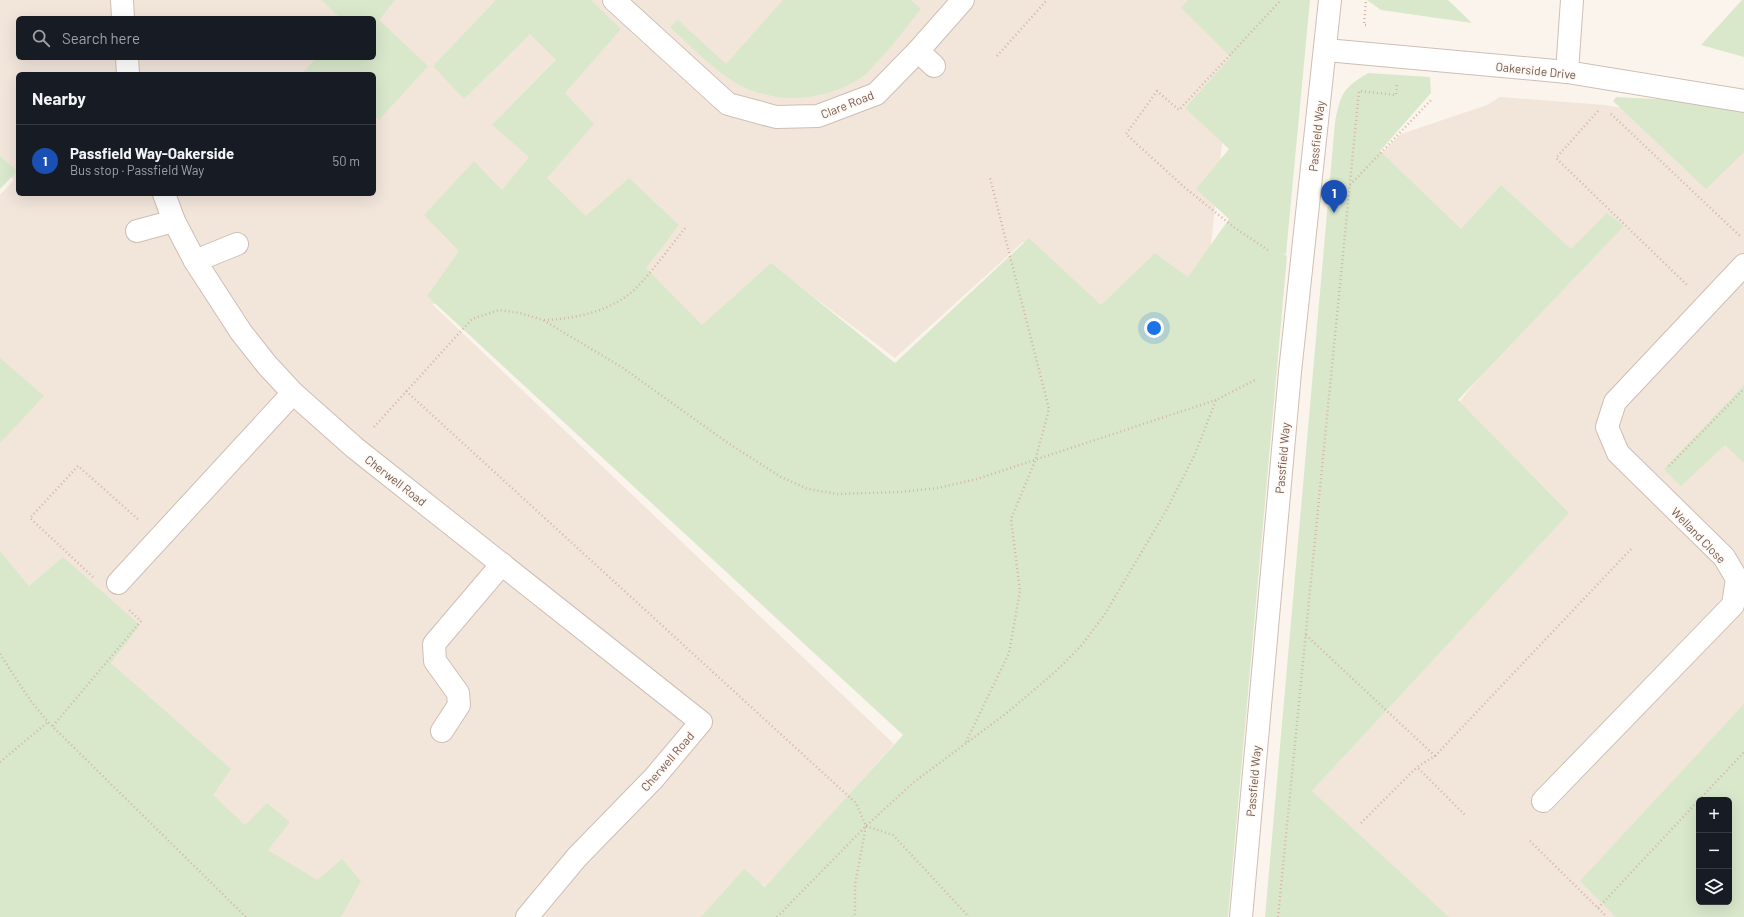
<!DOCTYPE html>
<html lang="en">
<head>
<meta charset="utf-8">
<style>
	body { margin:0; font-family:Barlow,sans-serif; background:#242831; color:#f1f3f6 }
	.controls { position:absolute; right:12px; bottom:12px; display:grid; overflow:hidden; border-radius:6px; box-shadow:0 4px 16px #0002 }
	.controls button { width:36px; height:36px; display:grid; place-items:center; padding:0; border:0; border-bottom:1px solid #363941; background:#171b24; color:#f1f3f6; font:20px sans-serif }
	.you { position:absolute; left:1154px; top:328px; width:14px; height:14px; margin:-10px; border:3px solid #fff; border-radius:50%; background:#1a73e8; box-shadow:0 0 0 6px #1a73e833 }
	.badge { display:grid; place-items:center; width:26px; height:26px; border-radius:50%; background:#0f766e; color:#fff; font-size:13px; font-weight:700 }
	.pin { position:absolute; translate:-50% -33px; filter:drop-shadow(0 1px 2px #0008) }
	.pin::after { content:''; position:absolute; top:21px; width:14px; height:12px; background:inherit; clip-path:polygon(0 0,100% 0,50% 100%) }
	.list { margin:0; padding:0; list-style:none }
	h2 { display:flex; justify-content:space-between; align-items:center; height:52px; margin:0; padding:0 16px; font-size:17px }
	h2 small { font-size:13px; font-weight:400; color:#9ea1a6 }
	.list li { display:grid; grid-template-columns:26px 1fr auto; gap:12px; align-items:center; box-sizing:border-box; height:72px; padding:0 16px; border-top:1px solid #363941 }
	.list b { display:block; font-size:15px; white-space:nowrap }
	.list p { margin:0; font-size:13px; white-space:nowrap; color:#9ea1a6 }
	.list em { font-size:13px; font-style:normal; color:#9ea1a6 }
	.icon { flex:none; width:22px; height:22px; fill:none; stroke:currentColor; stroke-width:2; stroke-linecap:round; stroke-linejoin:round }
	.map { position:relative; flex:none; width:1744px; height:917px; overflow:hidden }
	.search { position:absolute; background:#171b24; box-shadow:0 4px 16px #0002; left:16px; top:16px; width:360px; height:44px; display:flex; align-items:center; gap:10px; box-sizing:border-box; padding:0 14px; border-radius:6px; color:#9ea1a6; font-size:15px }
	.panel { position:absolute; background:#171b24; box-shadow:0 4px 16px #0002; left:16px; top:72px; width:360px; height:124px; border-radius:6px }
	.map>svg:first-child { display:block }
</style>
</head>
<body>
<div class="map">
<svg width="1744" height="917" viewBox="0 0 1744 917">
	<rect width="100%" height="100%" fill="#fbf4ec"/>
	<!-- residential -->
	<g fill="#f2e6db" fill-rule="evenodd">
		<path d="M0 0H1238L1208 271 1097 313 1023 242 895 358 779 271 688 341 537 192 433 305 894 744 767 887 743 874 703 917H302L0 568V195L14 180 0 166ZM18 18H374V58H18ZM18 74H374V194H18Z"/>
		<path d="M1500 97 1605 105 1744 129V917H1442L1311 792 1557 525 1455 407 1534 312 1376 158 1401 134 1487 105ZM1699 800H1729V902H1699Z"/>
	</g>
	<!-- green -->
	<g fill="#d9e8cb" fill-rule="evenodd">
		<path d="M322 0H395L379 20 428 66 379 120 374 115V74H302L316 58H374V18H340Z"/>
		<path d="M496 0H591L621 29 565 93 594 124 547 178 586 216 629 178 679 225 646 268 702 325 771 263 895 363 1029 238 1101 305 1155 253 1188 277 1229 219 1196 189 1229 149 1185 108 1231 57 1181 8 1188 0H1310L1286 254 1283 253 1287 256 1228 917H701L744 869 765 887 903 735 427 296 459 251 424 215 474 161 502 190 529 157 492 125 556 60 530 34 464 99 433 66Z"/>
		<path d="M783 0H911L921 9C906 27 893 46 876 63 872 67 868 72 864 76 829 99 787 105 748 89 722 79 691 46 670 27L678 20 726 64Z"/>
		<path d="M1367 0H1448L1472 23 1381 10Z"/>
		<path d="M1742 0H1744V57L1701 45Z"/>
		<path d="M1368 73 1430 77 1431 93 1380 151 1461 229 1501 185 1571 249 1607 213 1624 226 1458 400 1569 513 1312 791 1449 917H1265L1335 122C1341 93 1343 88 1368 73Z"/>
		<path d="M1616 97 1694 101 1744 113V152L1706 189 1613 101Z"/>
		<path d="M0 156 17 171 0 189Z"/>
		<path d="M0 358 44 396 0 443Z"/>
		<path d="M1744 385V463L1725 445 1681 486 1664 469Z"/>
		<path d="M0 551 29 586 63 557 140 625 111 663 231 769 213 795 245 825 267 803 290 822 268 850 317 880 342 859 361 881 341 917H0Z"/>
		<path d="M1744 704V917H1616L1580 881ZM1699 800H1729V902H1699Z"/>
	</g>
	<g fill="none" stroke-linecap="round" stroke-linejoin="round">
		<defs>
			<g id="minor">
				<path d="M122 0 123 18"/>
				<path d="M614 0 728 104 776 117 818 116 876 94 918 51 963 0"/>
				<path d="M1326 50 1567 72 1744 101"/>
				<path d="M918 51 934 66"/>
				<path d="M127 58 128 74"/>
				<path d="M1567 72 1572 0"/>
				<path d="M164 194 174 221 195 261 241 332 267 365 293 393 355 448 701 722 654 778 577 857 527 917"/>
				<path d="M137 231 174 221"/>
				<path d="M195 261 237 244"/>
				<path d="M118 583 293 393"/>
				<path d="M442 731 459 705 458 693 435 661 434 644 502 564"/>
				<path d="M1543 801 1733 605 1737 579 1724 557 1618 453 1607 427 1615 402 1744 265"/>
				<path d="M1241 917 1290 372 1330 0"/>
			</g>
		</defs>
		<!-- minor casing -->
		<use href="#minor" stroke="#cfbeb4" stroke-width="24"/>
		<!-- path -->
		<g stroke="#d4b6a8" stroke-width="2.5" stroke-dasharray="1 3" stroke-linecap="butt">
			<path d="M1366 25H1364L1366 0"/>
			<path d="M997 56 1047 0"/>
			<path d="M1598 111 1556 158 1687 285"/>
			<path d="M1611 114 1741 237"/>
			<path d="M1350 185 1432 99"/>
			<path d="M1268 250 1235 228 1184 187 1126 134 1157 91 1179 110 1281 0"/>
			<path d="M544 320C575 319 613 311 636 288 655 269 670 246 687 226"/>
			<path d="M406 391 856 803 866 826 855 885V917"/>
			<path d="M374 427 472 319 499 310 520 313 543 320 623 368 728 443 781 477 808 489 838 494 900 492 938 488 977 479 1216 400"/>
			<path d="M1669 466 1744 389"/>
			<path d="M93 577 30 518 78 466 140 521"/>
			<path d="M1306 635 1435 756 1417 767 1465 815"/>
			<path d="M0 654 30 700 48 722 246 917"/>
			<path d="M53 726 141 621 127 608"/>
			<path d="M966 742 1009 653 1020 591 1011 519 1035 461 1049 409 990 178"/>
			<path d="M1435 756 1633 547"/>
			<path d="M0 762 48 722"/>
			<path d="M1699 800 1744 752"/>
			<path d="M1361 823 1417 767"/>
			<path d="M866 826 893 835 969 917"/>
			<path d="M1530 841 1607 917"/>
			<path d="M1598 908 1699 800"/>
			<path d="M777 917 866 826 914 782 1008 712 1055 672 1081 646 1105 614 1167 509 1195 454 1216 400 1255 380"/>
			<path d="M1278 917 1359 91 1396 95 1397 84"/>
		</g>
		<!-- minor -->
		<use href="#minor" stroke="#fff" stroke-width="22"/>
	</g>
	<g text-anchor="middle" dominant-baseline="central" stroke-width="3" stroke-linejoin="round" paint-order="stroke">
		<!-- street labels -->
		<g font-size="12" fill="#755a50" stroke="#fef8f3">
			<text transform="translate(1536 70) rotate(6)">Oakerside Drive</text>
			<text transform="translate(847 104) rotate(-22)">Clare Road</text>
			<text transform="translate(1316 136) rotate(-84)">Passfield Way</text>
			<text transform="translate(1282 458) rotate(-85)">Passfield Way</text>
			<text transform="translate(396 480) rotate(38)">Cherwell Road</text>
			<text transform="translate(1699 535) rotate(46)">Welland Close</text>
			<text transform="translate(667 761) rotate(-49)">Cherwell Road</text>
			<text transform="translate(1253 781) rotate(-85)">Passfield Way</text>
		</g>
	</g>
</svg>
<div class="controls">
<button>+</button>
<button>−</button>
<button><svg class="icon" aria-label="layers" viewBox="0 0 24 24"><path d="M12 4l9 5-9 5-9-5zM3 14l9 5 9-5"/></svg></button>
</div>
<div class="you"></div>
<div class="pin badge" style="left:1334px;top:213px;background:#1a4fb4">1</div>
<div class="search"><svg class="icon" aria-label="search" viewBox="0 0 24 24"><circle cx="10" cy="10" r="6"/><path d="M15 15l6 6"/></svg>Search here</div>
<section class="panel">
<h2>Nearby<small></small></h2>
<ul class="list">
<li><span class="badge" style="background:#1a4fb4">1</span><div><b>Passfield Way-Oakerside</b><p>Bus stop · Passfield Way</p></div><em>50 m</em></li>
</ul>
</section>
</div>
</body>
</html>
